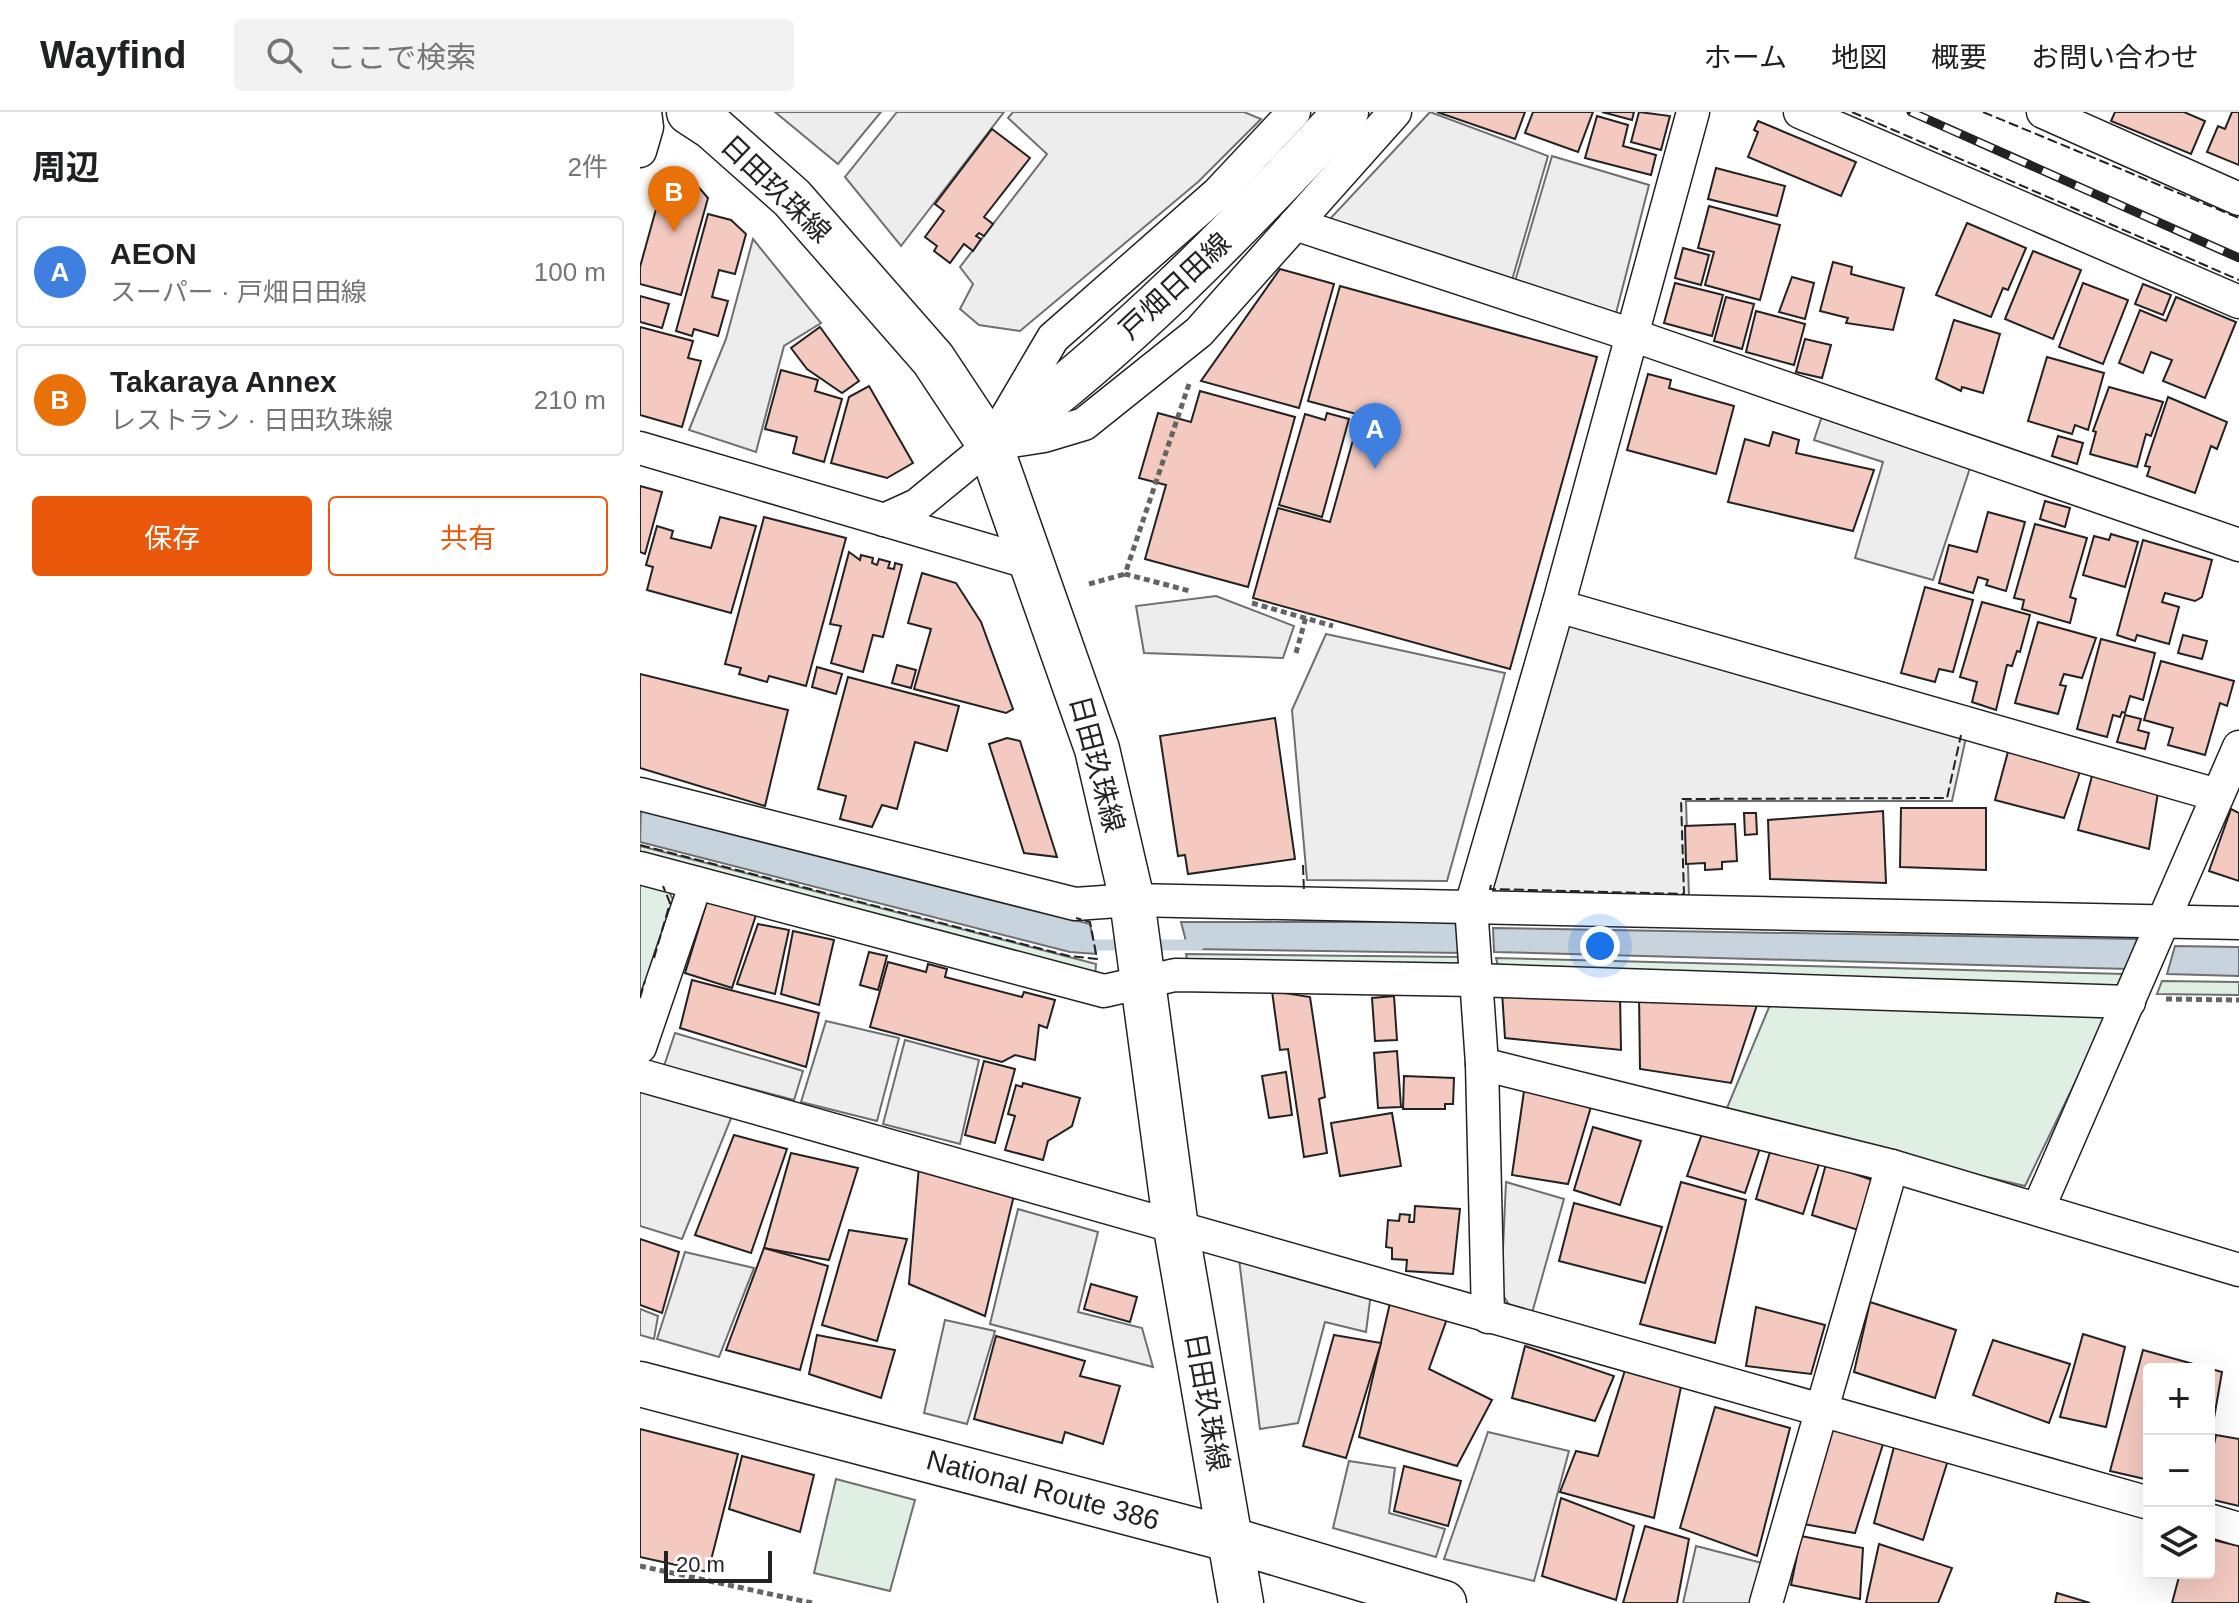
<!DOCTYPE html>
<html lang="ja">
<head>
<meta charset="utf-8">
<style>
	body { margin:0; font-family:Arial,"Noto Sans JP",sans-serif; background:#f2f2f2; color:#202124 }
	.controls { position:absolute; right:24px; bottom:24px; display:grid; overflow:hidden; border-radius:8px; box-shadow:0 8px 32px #0002 }
	.controls button { width:72px; height:72px; display:grid; place-items:center; padding:0; border:0; border-bottom:2px solid #e0e0e0; background:#fff; color:#202124; font:40px sans-serif }
	.scale { position:absolute; left:24px; bottom:20px; width:108px; box-sizing:border-box; padding-left:8px; border:4px solid #222; border-top:0; font-size:22px; line-height:28px; white-space:nowrap; color:#222; -webkit-text-stroke:6px #fff; paint-order:stroke }
	.you { position:absolute; left:960px; top:834px; width:28px; height:28px; margin:-20px; border:6px solid #fff; border-radius:50%; background:#1a73e8; box-shadow:0 0 0 12px #1a73e833 }
	.badge { display:grid; place-items:center; width:52px; height:52px; border-radius:50%; background:#ea580c; color:#fff; font-size:26px; font-weight:700 }
	.pin { position:absolute; translate:-50% -66px; filter:drop-shadow(0 2px 4px #0008) }
	.pin::after { content:''; position:absolute; top:42px; width:28px; height:24px; background:inherit; clip-path:polygon(0 0,100% 0,50% 100%) }
	.list { margin:0; padding:0; list-style:none }
	h2 { display:flex; justify-content:space-between; align-items:center; height:104px; margin:0; padding:0 32px; font-size:34px }
	h2 small { font-size:26px; font-weight:400; color:#757577 }
	.list li { display:grid; grid-template-columns:52px 1fr auto; gap:24px; align-items:center; box-sizing:border-box; height:112px; margin:0 16px 16px; padding:0 16px; border:2px solid #e0e0e0; border-radius:8px }
	.list b { display:block; font-size:30px; white-space:nowrap }
	.list p { margin:0; font-size:26px; white-space:nowrap; color:#757577 }
	.list em { font-size:26px; font-style:normal; color:#757577 }
	.actions { display:flex; gap:16px; padding:24px 32px }
	.actions a { flex:1; padding:18px 0; border:2px solid #ea580c; border-radius:8px; text-align:center; font-size:28px; color:#ea580c }
	.actions .main { background:#ea580c; color:#fff }
	.icon { flex:none; width:44px; height:44px; fill:none; stroke:currentColor; stroke-width:2; stroke-linecap:round; stroke-linejoin:round }
	.map { position:relative; flex:none; width:1599px; height:1491px; overflow:hidden }
	header { display:flex; align-items:center; gap:48px; box-sizing:border-box; height:112px; padding:0 40px; background:#fff; border-bottom:2px solid #e0e0e0 }
	header strong { font-size:38px }
	nav { display:flex; gap:44px; margin-inline-start:auto; font-size:28px }
	.search { width:560px; height:72px; background:#f2f2f2; display:flex; align-items:center; gap:20px; box-sizing:border-box; padding:0 28px; border-radius:8px; color:#757577; font-size:30px }
	main { display:flex }
	aside { flex:1; background:#fff }
	.map>svg:first-child { display:block }
</style>
</head>
<body>
<header>
<strong>Wayfind</strong>
<div class="search"><svg class="icon" aria-label="search" viewBox="0 0 24 24"><circle cx="10" cy="10" r="6"/><path d="M15 15l6 6"/></svg>ここで検索</div>
<nav><a>ホーム</a><a>地図</a><a>概要</a><a>お問い合わせ</a></nav>
</header>
<main>
<aside>
<h2>周辺<small>2件</small></h2>
<ul class="list">
<li><span class="badge" style="background:#3f7fe0">A</span><div><b>AEON</b><p>スーパー · 戸畑日田線</p></div><em>100 m</em></li>
<li><span class="badge" style="background:#e8710a">B</span><div><b>Takaraya Annex</b><p>レストラン · 日田玖珠線</p></div><em>210 m</em></li>
</ul>
<div class="actions"><a class="main">保存</a><a>共有</a></div>
</aside>
<div class="map">
<svg width="1599" height="1491" viewBox="0 0 1599 1491">
	<rect width="100%" height="100%" fill="#fff"/>
	<!-- green -->
	<g fill="#e0efe3" stroke="#6f6f6f" stroke-width="2">
		<path d="M0 734 456 852 455 866 0 749Z"/>
		<path d="M0 766 26 773 34 790 0 905Z"/>
		<path d="M546 842 823 845 824 859 549 858Z"/>
		<path d="M856 846 1485 862 1479 875 859 858Z"/>
		<path d="M1522 869 1599 870V883L1517 882Z"/>
		<path d="M1132 888 1470 898 1385 1074 1084 1003Z"/>
		<path d="M196 1367 275 1388 250 1479 174 1461Z"/>
	</g>
	<!-- parking -->
	<g fill="#ededed" stroke="#6f6f6f" stroke-width="2">
		<path d="M135 0H241L198 52Z"/>
		<path d="M257 0H364L261 134 205 65Z"/>
		<path d="M373 0H604L621 7 558 70 380 219 339 213 320 197 333 172 320 155 407 42 368 6Z"/>
		<path d="M790 0 908 44 870 175 688 109Z"/>
		<path d="M912 44 1009 73 974 209 873 176Z"/>
		<path d="M113 127 181 211 144 234 116 340 49 318 86 227Z"/>
		<path d="M1182 304 1332 350 1293 468 1215 446 1243 350 1174 328Z"/>
		<path d="M576 484 654 514 643 546 504 541 496 494Z"/>
		<path d="M921 504 1327 621 1312 689H1046L1049 785 845 781Z"/>
		<path d="M686 522 865 561 807 769 667 768 652 598Z"/>
		<path d="M186 909 259 926 237 1009 161 990Z"/>
		<path d="M35 921 163 959 154 988 24 954Z"/>
		<path d="M265 928 339 948 320 1032 243 1012Z"/>
		<path d="M0 979 92 1004 42 1127 0 1114Z"/>
		<path d="M866 1070 924 1087 892 1201 871 1196 861 1180Z"/>
		<path d="M378 1097 458 1120 438 1200 502 1216 513 1255 350 1212Z"/>
		<path d="M45 1140 114 1156 79 1245 17 1227Z"/>
		<path d="M599 1147 731 1181 726 1220 685 1210 658 1311 620 1317Z"/>
		<path d="M0 1197 18 1204 14 1227 0 1223Z"/>
		<path d="M305 1208 355 1219 327 1312 284 1301Z"/>
		<path d="M848 1320 929 1339 894 1469 804 1447Z"/>
		<path d="M709 1349 755 1356 749 1401 805 1417 796 1445 693 1416Z"/>
		<path d="M1056 1434 1126 1452 1114 1491H1043Z"/>
	</g>
	<!-- water -->
	<g fill="#c7d3dd" stroke="#6f6f6f" stroke-width="2">
		<path d="M1 697 450 812 456 842 430 840 0 730Z"/>
		<path d="M541 810H817L822 841 548 837Z"/>
		<path d="M853 816 1497 827 1488 857 854 840Z"/>
		<path d="M1535 834 1599 835V864L1527 862Z"/>
	</g>
	<g fill="none" stroke-linecap="round" stroke-linejoin="round">
		<!-- stream -->
		<g stroke="#c7d3dd" stroke-width="11">
			<path d="M440 833H491"/>
			<path d="M508 833H559"/>
		</g>
	</g>
	<!-- building -->
	<g fill="#f3c9c0" stroke="#222" stroke-width="2">
		<path d="M797 0H885L875 27Z"/>
		<path d="M893 0H953L938 40 885 21Z"/>
		<path d="M962 0H994L992 8Z"/>
		<path d="M999 0 1030 4 1021 38 991 30Z"/>
		<path d="M1475 0H1544L1565 9 1551 42 1471 9Z"/>
		<path d="M1592 0H1599V53L1567 40 1578 14 1585 17Z"/>
		<path d="M957 4 988 13 983 34 1016 43 1011 63 945 46Z"/>
		<path d="M1118 9 1216 50 1201 84 1108 45 1118 20 1114 18Z"/>
		<path d="M352 17 390 46 344 105 353 112 344 124 339 121 336 124 341 127 333 139 324 132 310 151 294 139 297 134 285 125 304 99 295 92Z"/>
		<path d="M1076 56 1145 74 1137 104 1068 87Z"/>
		<path d="M26 61 56 72 68 86 41 183 0 172V155Z"/>
		<path d="M1069 94 1140 113 1120 188 1065 173 1074 140 1058 136Z"/>
		<path d="M68 102 91 108 106 122 95 162 79 158 72 185 88 189 78 224 54 217 52 224 36 219Z"/>
		<path d="M1327 111 1386 136 1368 178 1363 176 1351 205 1296 183Z"/>
		<path d="M1043 136 1069 143 1061 173 1035 166Z"/>
		<path d="M1393 139 1441 158 1413 227 1365 207Z"/>
		<path d="M1193 150 1212 155 1211 162 1264 176 1253 218 1206 211 1208 206 1180 199Z"/>
		<path d="M640 157 694 172 659 296 561 269Z"/>
		<path d="M1152 165 1174 171 1165 207 1139 200Z"/>
		<path d="M1035 171 1083 183 1072 224 1024 211Z"/>
		<path d="M1443 171 1488 188 1463 252 1419 235Z"/>
		<path d="M1503 172 1531 183 1523 203 1495 192Z"/>
		<path d="M700 174 957 245 870 557 613 486 638 396 690 410 720 303 668 289Z"/>
		<path d="M0 184 29 192 22 216 0 210Z"/>
		<path d="M1086 185 1114 192 1102 237 1074 229Z"/>
		<path d="M1536 185 1596 210 1565 286 1523 269 1532 248 1511 240 1503 261 1479 251 1500 198 1526 209Z"/>
		<path d="M1116 199 1165 212 1154 253 1106 240Z"/>
		<path d="M1314 208 1360 222 1343 281 1322 275 1321 279 1296 267Z"/>
		<path d="M0 215 53 229 48 246 61 249 42 315 0 303Z"/>
		<path d="M180 215 219 269 202 281 167 257 151 236Z"/>
		<path d="M1165 227 1191 233 1182 266 1156 260Z"/>
		<path d="M1407 245 1464 261 1448 318 1435 313 1432 322 1388 309Z"/>
		<path d="M141 258 178 268 175 279 202 287 184 350 153 341 157 325 125 317Z"/>
		<path d="M1008 262 1031 268 1029 276 1094 294 1076 362 987 338Z"/>
		<path d="M229 274 273 351 247 366 191 351 209 285Z"/>
		<path d="M1469 275 1523 290 1511 324 1506 322 1497 355 1450 342 1456 320 1453 319Z"/>
		<path d="M560 279 655 305 608 475 505 447 526 373 499 366 518 301 551 310Z"/>
		<path d="M1528 285 1587 310 1577 337 1571 334 1555 381 1507 364 1510 355 1505 354Z"/>
		<path d="M687 301 709 307 682 405 639 393 665 302 685 308Z"/>
		<path d="M1133 320 1159 328 1156 341 1234 358 1213 419 1088 390 1105 327 1129 334Z"/>
		<path d="M1418 324 1443 331 1437 352 1412 344Z"/>
		<path d="M0 374 22 380 5 442 0 440Z"/>
		<path d="M1405 389 1430 396 1425 415 1400 407Z"/>
		<path d="M1348 400 1385 410 1366 479 1346 473 1348 468 1338 465 1333 481 1299 471 1309 433 1337 440Z"/>
		<path d="M80 405 116 414 91 501 7 478 13 455 6 453 17 414 33 419 31 426 71 436Z"/>
		<path d="M124 405 206 426 166 574 129 564 127 570 99 562 101 556 85 552Z"/>
		<path d="M1395 412 1447 426 1430 485 1436 487 1430 511 1382 497 1384 488 1374 486Z"/>
		<path d="M1471 422 1498 430 1485 475 1443 463 1454 424 1469 428Z"/>
		<path d="M1503 428 1572 448 1562 485 1555 489 1525 481 1522 490 1539 495 1529 532 1497 523 1495 529 1477 523Z"/>
		<path d="M209 440 220 448 221 443 233 446 232 451 237 453 239 447 250 450 248 456 254 457 255 451 262 453 243 525 233 523 223 560 191 551 201 514 190 512Z"/>
		<path d="M282 461 316 471 341 510 373 597 366 601 274 577 291 517 268 511Z"/>
		<path d="M1285 475 1333 488 1313 560 1299 557 1295 570 1261 561Z"/>
		<path d="M1342 490 1390 503 1380 540 1377 539 1372 554 1367 553 1356 598 1332 590 1337 570 1320 565Z"/>
		<path d="M1398 510 1456 526 1442 566 1424 562 1420 573 1426 574 1418 602 1375 591Z"/>
		<path d="M1543 523 1567 529 1562 547 1538 541Z"/>
		<path d="M1461 527 1515 541 1503 588 1490 584 1485 601 1482 600 1480 605 1473 603 1467 625 1437 617Z"/>
		<path d="M1521 549 1594 569 1587 594 1580 591 1565 643 1528 633 1533 616 1504 608Z"/>
		<path d="M257 553 276 558 271 576 252 571Z"/>
		<path d="M177 555 202 562 196 582 172 575Z"/>
		<path d="M0 562 148 598 125 694 0 656Z"/>
		<path d="M208 565 319 594 307 639 275 630 257 697 242 693 232 715 200 707 206 684 178 677Z"/>
		<path d="M1485 603 1501 607 1498 618 1509 621 1505 637 1477 630Z"/>
		<path d="M635 606 655 747 548 762 545 743 538 744 520 624Z"/>
		<path d="M367 626 380 629 417 745 384 741 349 632Z"/>
		<path d="M1369 636 1442 654 1424 706 1355 688Z"/>
		<path d="M1454 656 1519 674 1509 737 1438 718Z"/>
		<path d="M1261 696H1346V758L1260 755Z"/>
		<path d="M1591 697 1599 701V769L1569 759Z"/>
		<path d="M1243 699 1246 771 1130 767 1128 708Z"/>
		<path d="M1104 701H1116L1117 722 1105 723Z"/>
		<path d="M1095 712 1097 749 1082 750V757L1065 758V751L1046 752 1045 714Z"/>
		<path d="M69 783 118 797 92 876 45 861Z"/>
		<path d="M118 812 149 818 135 882 97 872Z"/>
		<path d="M153 819 194 828 179 893 141 882Z"/>
		<path d="M229 840 247 844 238 878 220 873Z"/>
		<path d="M248 850 286 860 288 852 307 857 305 865 382 885 384 880 415 888 407 916 399 913 395 948 375 943 362 950 230 915Z"/>
		<path d="M52 868 179 901 166 955 40 916Z"/>
		<path d="M632 879 670 885 685 985 679 987 687 1041 664 1045 648 937 640 938Z"/>
		<path d="M862 880 980 883 981 938 865 926Z"/>
		<path d="M999 882 1118 890 1091 971 1000 957Z"/>
		<path d="M754 884 757 928 735 929 732 886Z"/>
		<path d="M757 939 761 995 738 996 734 941Z"/>
		<path d="M344 949 375 957 355 1031 325 1023Z"/>
		<path d="M646 960 652 1003 629 1006 622 964Z"/>
		<path d="M764 964 814 966 813 992H805V997H763Z"/>
		<path d="M383 971 440 986 432 1014 408 1029 403 1048 365 1038 375 1004 368 1002 376 973 382 975Z"/>
		<path d="M885 972 953 988 928 1072 872 1063Z"/>
		<path d="M752 1001 761 1054 700 1064 691 1011Z"/>
		<path d="M953 1015 1001 1029 980 1093 934 1078Z"/>
		<path d="M1063 1019 1121 1033 1105 1081 1047 1064Z"/>
		<path d="M94 1023 147 1037 111 1141 55 1123Z"/>
		<path d="M1132 1033 1180 1049 1163 1102 1116 1087Z"/>
		<path d="M151 1041 218 1056 189 1148 124 1136Z"/>
		<path d="M1186 1052 1232 1068 1221 1119 1172 1103Z"/>
		<path d="M279 1054 375 1079 345 1204 269 1172Z"/>
		<path d="M1041 1070 1106 1088 1075 1231 1000 1212Z"/>
		<path d="M934 1091 1022 1115 1005 1171 919 1149Z"/>
		<path d="M775 1094 820 1097 813 1162 766 1159 767 1148 752 1147V1136L746 1135 748 1108 759 1109 760 1102 770 1103 769 1110H774Z"/>
		<path d="M209 1118 267 1127 237 1229 182 1213Z"/>
		<path d="M0 1127 39 1140 22 1201 0 1193Z"/>
		<path d="M124 1136 188 1154 160 1258 86 1238Z"/>
		<path d="M451 1172 497 1185 490 1210 444 1197Z"/>
		<path d="M1230 1190 1316 1218 1295 1286 1214 1260Z"/>
		<path d="M750 1191 808 1204 789 1257 852 1288 817 1354 719 1325Z"/>
		<path d="M1116 1195 1185 1213 1171 1262 1106 1254Z"/>
		<path d="M1443 1222 1485 1235 1466 1315 1420 1305Z"/>
		<path d="M177 1223 255 1238 241 1286 169 1262Z"/>
		<path d="M694 1223 741 1231 706 1346 663 1334Z"/>
		<path d="M356 1224 445 1249 440 1264 480 1274 463 1332 425 1320 422 1331 334 1307Z"/>
		<path d="M1353 1228 1430 1252 1409 1311 1333 1283Z"/>
		<path d="M885 1234 974 1264 955 1309 872 1286Z"/>
		<path d="M1503 1238 1582 1260 1569 1335V1257H1509V1368L1470 1359Z"/>
		<path d="M986 1255 1042 1270 1014 1406 920 1380 936 1339 958 1344Z"/>
		<path d="M1075 1295 1150 1316 1117 1444 1040 1416Z"/>
		<path d="M1188 1316 1244 1329 1215 1421 1163 1412Z"/>
		<path d="M0 1317 98 1342 68 1460 0 1445Z"/>
		<path d="M1576 1323 1599 1327V1394L1569 1387V1355Z"/>
		<path d="M1255 1331 1309 1345 1283 1428 1234 1411Z"/>
		<path d="M102 1344 174 1363 160 1420 89 1397Z"/>
		<path d="M764 1354 821 1369 808 1414 754 1399Z"/>
		<path d="M921 1386 994 1414 976 1488 902 1464Z"/>
		<path d="M1005 1414 1049 1427 1037 1491H983Z"/>
		<path d="M1161 1424 1223 1436 1220 1487 1151 1473Z"/>
		<path d="M1569 1427 1599 1434V1491H1532L1540 1461H1569Z"/>
		<path d="M1239 1432 1312 1456 1298 1491H1226Z"/>
		<path d="M1417 1481 1450 1491H1415Z"/>
	</g>
	<g fill="none" stroke-linecap="round" stroke-linejoin="round">
		<defs>
			<g id="minor">
				<path d="M1160 0 1599 190"/>
				<path d="M1403 0 1599 87"/>
				<path d="M0 39 7 15 5 0"/>
				<path d="M655 112 992 223 1599 433"/>
				<path d="M353 332 404 324 444 312 559 220 755 0"/>
				<path d="M0 336 394 452"/>
				<path d="M244 408 277 393 350 333 413 226 578 81 654 0"/>
				<path d="M918 494 1577 683"/>
				<path d="M0 682 435 792 492 788 1599 811"/>
				<path d="M0 756 464 879 535 863 835 868 1489 890"/>
				<path d="M0 935 56 771"/>
				<path d="M842 952 1252 1054 1599 1158"/>
				<path d="M0 963 1509 1391"/>
				<path d="M1398 1097 1599 635"/>
				<path d="M848 1205 842 952 831 794 918 494 1053 0"/>
				<path d="M1569 1408 1599 1417"/>
				<path d="M1126 1491 1252 1054"/>
			</g>
			<path id="secondary" d="M350 333C481 236 596 119 706 0"/>
			<path id="primary" d="M49 0 72 15 152 86 293 247 350 333 457 637 492 788 536 1116 601 1491"/>
			<path id="trunk" d="M0 1272 592 1428 804 1491"/>
		</defs>
		<!-- minor casing -->
		<use href="#minor" stroke="#222" stroke-width="35"/>
		<!-- secondary casing -->
		<use href="#secondary" stroke="#222" stroke-width="47"/>
		<!-- primary casing -->
		<use href="#primary" stroke="#222" stroke-width="47"/>
		<!-- trunk casing -->
		<use href="#trunk" stroke="#222" stroke-width="47"/>
		<!-- path -->
		<g stroke="#646464" stroke-width="5" stroke-dasharray="6 4" stroke-linecap="butt">
			<path d="M549 272 485 462 550 479"/>
			<path d="M449 472 485 462"/>
			<path d="M612 491 693 514"/>
			<path d="M656 541 667 501"/>
			<path d="M1526 887 1599 888"/>
			<path d="M0 1454 172 1491"/>
		</g>
		<!-- minor -->
		<use href="#minor" stroke="#fff" stroke-width="32"/>
		<!-- secondary -->
		<use href="#secondary" stroke="#fff" stroke-width="44"/>
		<!-- primary -->
		<use href="#primary" stroke="#fff" stroke-width="44"/>
		<!-- trunk -->
		<use href="#trunk" stroke="#fff" stroke-width="44"/>
		<defs>
			<path id="rail" d="M1271 0 1599 146"/>
		</defs>
		<!-- rail casing -->
		<use href="#rail" stroke="#222" stroke-width="9"/>
		<!-- rail -->
		<use href="#rail" stroke="#fff" stroke-width="6" stroke-dasharray="18" stroke-linecap="butt"/>
		<!-- fence -->
		<g stroke="#222" stroke-width="2" stroke-dasharray="10 4" stroke-linecap="butt">
			<path d="M1212 0 1599 168"/>
			<path d="M1343 0 1599 106"/>
			<path d="M0 733 429 844 457 847 450 810 436 806"/>
			<path d="M663 753 664 780"/>
			<path d="M851 773 850 777 1044 782 1041 687 1307 686 1321 623"/>
			<path d="M14 846 30 791 23 774"/>
			<path d="M0 886 5 869"/>
		</g>
	</g>
	<g text-anchor="middle" dominant-baseline="central" stroke-width="6" stroke-linejoin="round" paint-order="stroke">
		<!-- street labels -->
		<g font-size="28" fill="#222" stroke="#fff">
			<text transform="translate(136 77) rotate(44)">日田玖珠線</text>
			<text transform="translate(535 174) rotate(-43)">戸畑日田線</text>
			<text transform="translate(457 652) rotate(75)">日田玖珠線</text>
			<text transform="translate(567 1290) rotate(80)">日田玖珠線</text>
			<text transform="translate(403 1378) rotate(15)">National Route 386</text>
		</g>
	</g>
</svg>
<div class="controls">
<button>+</button>
<button>−</button>
<button><svg class="icon" aria-label="layers" viewBox="0 0 24 24"><path d="M12 4l9 5-9 5-9-5zM3 14l9 5 9-5"/></svg></button>
</div>
<div class="scale">20 m</div>
<div class="you"></div>
<div class="pin badge" style="left:735px;top:357px;background:#3f7fe0">A</div>
<div class="pin badge" style="left:34px;top:120px;background:#e8710a">B</div>
</div>
</main>
</body>
</html>
